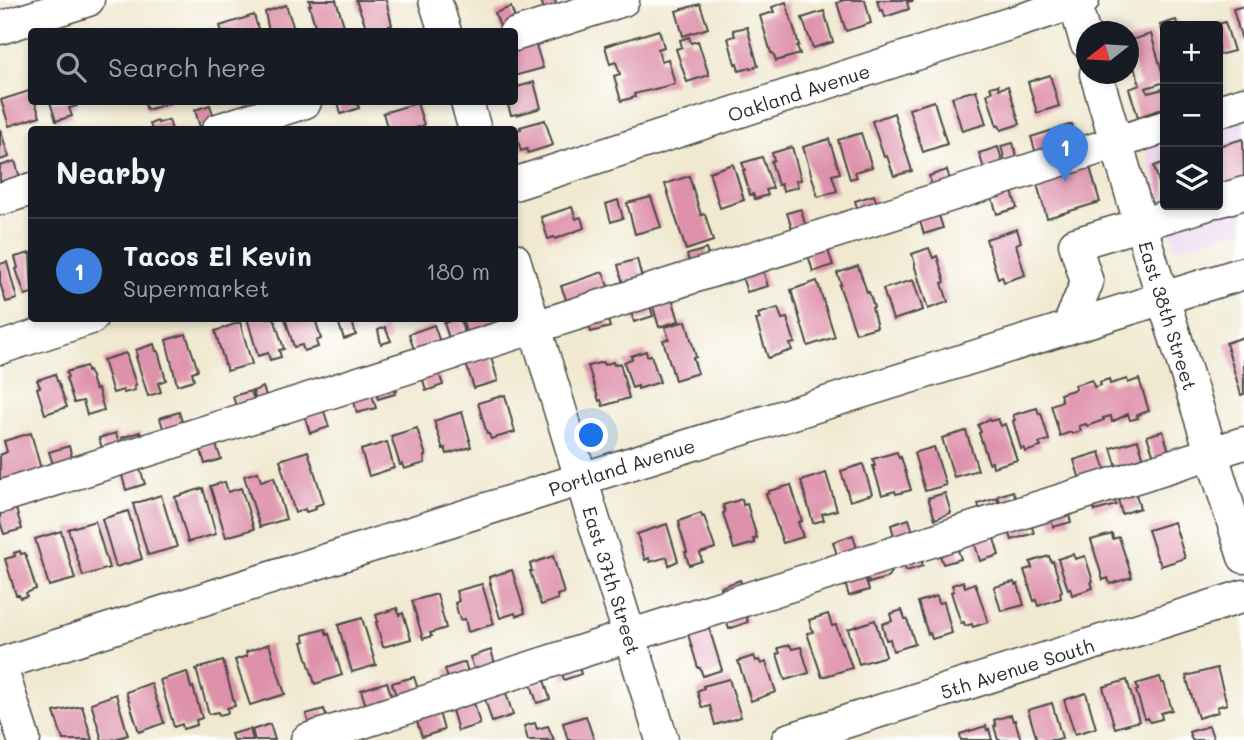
<!DOCTYPE html>
<html lang="en">
<head>
<meta charset="utf-8">
<style>
	body { margin:0; font-family:Mali,sans-serif; background:#242831; color:#f1f3f6 }
	.controls { position:absolute; right:21px; top:21px; display:grid; overflow:hidden; border-radius:7px; box-shadow:0 4px 10px #0003 }
	.controls button { width:63px; height:63px; display:grid; place-items:center; padding:0; border:0; border-bottom:2px solid #363941; background:#171b24; color:#f1f3f6; font:35px sans-serif }
	.compass { position:absolute; left:1076px; top:21px; width:63px; height:63px; border-radius:50%; background:#171b24; box-shadow:0 4px 10px #0003; rotate:253deg }
	.you { position:absolute; left:592px; top:436px; width:24px; height:24px; margin:-18px; border:5px solid #fff; border-radius:50%; background:#1a73e8; box-shadow:0 0 0 10px #1a73e833 }
	.badge { display:grid; place-items:center; width:46px; height:46px; border-radius:50%; background:#db2777; color:#fff; font-size:23px; font-weight:700 }
	.pin { position:absolute; translate:-50% -58px; filter:drop-shadow(0 2px 4px #0008) }
	.pin::after { content:''; position:absolute; top:37px; width:24px; height:21px; background:inherit; clip-path:polygon(0 0,100% 0,50% 100%) }
	.list { margin:0; padding:0; list-style:none }
	h2 { display:flex; justify-content:space-between; align-items:center; height:91px; margin:0; padding:0 28px; font-size:30px }
	h2 small { font-size:23px; font-weight:400; color:#9ea1a6 }
	.list li { display:grid; grid-template-columns:46px 1fr auto; gap:21px; align-items:center; box-sizing:border-box; height:105px; padding:0 28px; border-top:2px solid #363941 }
	.list b { display:block; font-size:26px; white-space:nowrap }
	.list p { margin:0; font-size:23px; white-space:nowrap; color:#9ea1a6 }
	.list em { font-size:23px; font-style:normal; color:#9ea1a6 }
	.icon { flex:none; width:38px; height:38px; fill:none; stroke:currentColor; stroke-width:2; stroke-linecap:round; stroke-linejoin:round }
	.map { position:relative; flex:none; width:1244px; height:740px; overflow:hidden }
	.search { position:absolute; background:#171b24; box-shadow:0 4px 10px #0003; left:28px; top:28px; width:490px; height:77px; display:flex; align-items:center; gap:18px; box-sizing:border-box; padding:0 24px; border-radius:7px; color:#9ea1a6; font-size:26px }
	.panel { position:absolute; background:#171b24; box-shadow:0 4px 10px #0003; left:28px; top:126px; width:490px; height:196px; border-radius:7px }
	.map>svg:first-child { display:block }
</style>
</head>
<body>
<div class="map">
<svg width="1244" height="740" viewBox="0 0 1244 740">
	<rect width="100%" height="100%" fill="#fff"/>
	<filter id="ink" filterUnits="userSpaceOnUse"><feTurbulence type="fractalNoise" baseFrequency=".0143" numOctaves="2"/><feDisplacementMap in="SourceGraphic" scale="14" xChannelSelector="R" yChannelSelector="G"/><feConvolveMatrix kernelMatrix="1 2 1 2 8 2 1 2 1" color-interpolation-filters="sRGB"/></filter>
	<filter id="wash" filterUnits="userSpaceOnUse"><feTurbulence type="fractalNoise" baseFrequency=".00686" numOctaves="4" result="noise"/><feDisplacementMap in="SourceGraphic" scale="28" xChannelSelector="R" yChannelSelector="G"/><feGaussianBlur stdDeviation="1.57" result="paint"/><feColorMatrix in="noise" values="0 0 0 0 0 0 0 0 0 0 0 0 0 0 0 0 0 1.4 0 .05"/><feComposite in="paint" operator="in"/></filter>
	<g filter="url(#wash)">
		<rect width="100%" height="100%" fill="#f0e9d0"/>
		<!-- built -->
		<path fill="#e9d2ed" d="M1244 111V229L1176 249 1143 142 1165 135V205H1218V119Z"/>
		<g id="blocks">
			<!-- building -->
			<g fill="#de91aa">
				<path d="M309 0H336L346 32H317L309 5H311Z"/>
				<path d="M356 0H386L392 25 368 32Z"/>
				<path d="M541 0H555L557 8 545 12Z"/>
				<path d="M841 0H865L871 23 846 31 837 3 842 1Z"/>
				<path d="M877 0H913V1L907 2 909 9 885 17 883 10 880 11Z"/>
				<path d="M786 2 799 45 797 46 800 54 776 61 773 53H771L760 16 774 12 772 7Z"/>
				<path d="M700 4 708 28 683 36 676 11Z"/>
				<path d="M286 5 295 32H269L265 12Z"/>
				<path d="M1244 6V44H1243L1233 9Z"/>
				<path d="M511 7 518 27 502 32 495 13Z"/>
				<path d="M824 11 833 42 813 48 802 18Z"/>
				<path d="M254 15 259 32H222L220 26Z"/>
				<path d="M1176 20 1178 26H1165V39L1160 25Z"/>
				<path d="M1225 22 1234 51 1218 55V26H1212Z"/>
				<path d="M747 27 758 66 739 71 737 63 735 64 728 38 735 36 733 30Z"/>
				<path d="M659 30 664 47 658 49 661 61 668 59 675 84 634 94 635 97 621 101 614 76 620 74 616 62 610 64 605 46Z"/>
				<path d="M1151 34 1165 82 1146 88 1148 93 1163 89 1165 96V108L1138 117 1129 89 1140 85 1128 49V41Z"/>
				<path d="M689 37 691 43 698 41 709 75 687 82 676 49 682 47 680 40Z"/>
				<path d="M535 42 543 68 514 76V48Z"/>
				<path d="M1050 75 1059 106 1037 113 1028 82Z"/>
				<path d="M534 82 541 108 517 115V114L511 115 507 102H514V88Z"/>
				<path d="M998 85 999 89 1008 86 1020 124 1001 130 999 125 997 126 987 94 992 92 990 87Z"/>
				<path d="M32 90V102H35L40 116 9 126 1 100Z"/>
				<path d="M976 90 986 124 962 131 952 97Z"/>
				<path d="M934 101 947 144 923 152 909 109Z"/>
				<path d="M50 102H76L77 106 69 108 72 116 56 121Z"/>
				<path d="M144 102H173L147 110Z"/>
				<path d="M338 102H357L359 108 341 114Z"/>
				<path d="M417 103 424 125 411 130H388L383 113Z"/>
				<path d="M210 105 216 123 200 127 195 110Z"/>
				<path d="M894 113 912 171 894 176 887 156 884 157 872 121Z"/>
				<path d="M169 120 172 130H152L150 124 157 121 158 123Z"/>
				<path d="M545 120 553 145 528 153 527 149 521 151 515 131 521 129 520 127Z"/>
				<path d="M1072 124 1078 143 1038 160 1031 137Z"/>
				<path d="M0 129 9 157 0 160Z"/>
				<path d="M861 133 872 167 855 172 857 177 850 179 838 140Z"/>
				<path d="M829 139 840 173 832 175 837 191 818 197 803 147Z"/>
				<path d="M1243 139 1244 178 1218 186V146Z"/>
				<path d="M1013 143 1018 161 1006 164 1001 146Z"/>
				<path d="M792 147 801 180 796 181 798 187 783 191 781 184 778 185 771 161 774 160 772 153Z"/>
				<path d="M998 147 1004 166 985 172 979 153Z"/>
				<path d="M762 157 773 188 766 190 768 195 755 199 753 194 750 195 743 170H745L742 163Z"/>
				<path d="M15 161 21 181 0 187V166Z"/>
				<path d="M1165 162V202L1154 166Z"/>
				<path d="M733 164 744 200 720 208 709 172Z"/>
				<path d="M1089 164 1100 202 1047 218 1036 181Z"/>
				<path d="M947 170 953 190 935 196 929 176Z"/>
				<path d="M689 176 701 215 705 214 713 241 686 250 665 184Z"/>
				<path d="M1010 185 1017 208 997 214 990 191Z"/>
				<path d="M874 195 879 211 860 217 855 201Z"/>
				<path d="M651 197 661 227 635 234 627 203Z"/>
				<path d="M618 200 623 218 611 222 606 204Z"/>
				<path d="M572 207 576 219 581 217 584 228 555 239 554 237 548 239 541 217Z"/>
				<path d="M801 209 806 228 793 232 787 213Z"/>
				<path d="M937 209 943 228 924 234 918 215Z"/>
				<path d="M1017 229 1021 242 1016 244 1025 275 1004 282 1002 276 998 278 986 239Z"/>
				<path d="M825 242 833 265 813 272 806 248Z"/>
				<path d="M929 248 933 258 937 256 945 282 942 283 948 302 928 309 914 264H915L912 254Z"/>
				<path d="M706 249 712 268 693 273 687 255Z"/>
				<path d="M30 253 32 293 25 295 16 269 18 268 15 257Z"/>
				<path d="M637 259 642 278 623 284 618 265Z"/>
				<path d="M7 262 17 299 6 302 0 283V264Z"/>
				<path d="M761 264 768 286 747 292 740 271Z"/>
				<path d="M858 266 867 292H869L874 307 872 308 877 327 856 333 839 285 841 284 837 273Z"/>
				<path d="M603 272 611 295 569 307 561 286Z"/>
				<path d="M913 280 923 310 893 320 883 289Z"/>
				<path d="M817 281 835 337 808 346 791 290Z"/>
				<path d="M671 294 679 321 659 327 651 300Z"/>
				<path d="M648 300 653 316 634 322 629 306Z"/>
				<path d="M778 308 782 319 787 318 795 343 790 344 792 350 768 358 756 320 760 319 758 314Z"/>
				<path d="M606 314 610 327 591 332 587 319Z"/>
				<path d="M247 318H274L284 349 279 350 281 357 270 360 268 353 258 356Z"/>
				<path d="M285 318H315L321 339 316 341 318 347 304 351 302 345 294 347Z"/>
				<path d="M337 318H351L356 335 344 339Z"/>
				<path d="M457 318H460L466 340 451 344 444 323Z"/>
				<path d="M462 318H497L499 328 468 339Z"/>
				<path d="M686 321 696 357 693 358 698 373 675 380 663 340 669 339 665 327Z"/>
				<path d="M240 322 252 364 227 371 215 331Z"/>
				<path d="M434 325 441 345 415 353 409 334Z"/>
				<path d="M385 327 391 341 381 344 378 330Z"/>
				<path d="M186 334 198 370 192 372 194 380 177 385 166 340Z"/>
				<path d="M1244 337V394L1241 395 1226 343Z"/>
				<path d="M154 344 156 351H158L166 380 158 383 161 392 148 396 136 357H137L136 350Z"/>
				<path d="M646 351 647 356 651 355 660 382 638 389V386L632 388 624 362 632 359 631 356Z"/>
				<path d="M126 353 136 385 134 386 135 390 124 393 123 390 113 393 103 360Z"/>
				<path d="M491 357 498 381 474 388 466 364Z"/>
				<path d="M603 362 604 365 613 362 614 365 620 363 629 398 603 406 601 400 599 401 588 366Z"/>
				<path d="M86 366 87 372 89 371 95 390 98 389 104 410 87 415 83 401 74 403 66 378 68 377 66 372Z"/>
				<path d="M437 367 443 385 426 391 421 372Z"/>
				<path d="M55 374 57 381H58L67 407 45 414 37 388 40 387 37 380Z"/>
				<path d="M1109 379 1110 384 1127 379 1128 383 1139 379 1149 411 1137 415 1138 418 1130 420 1128 414 1112 422 1111 416 1103 418 1104 420 1087 426 1086 424 1079 426 1081 431 1072 434 1071 432 1060 436 1051 405 1062 401 1060 394 1076 389 1075 385 1092 380 1094 387 1101 385 1100 382Z"/>
				<path d="M394 382 397 391 395 392V394L378 399 374 388Z"/>
				<path d="M263 387 269 405 258 408 253 391Z"/>
				<path d="M251 391 257 408 238 414 233 396Z"/>
				<path d="M371 392 376 408 357 413 353 397Z"/>
				<path d="M505 395 515 432 491 439 489 434H487L478 403Z"/>
				<path d="M322 405 329 427 310 433 303 411Z"/>
				<path d="M1037 408 1039 414 1041 413 1049 440 1039 443 1041 447 1025 452 1024 448 1021 449 1013 421 1015 420 1013 415Z"/>
				<path d="M179 412 182 422 202 416 206 429 166 438 160 418Z"/>
				<path d="M462 412 470 440H469L471 447 447 454 445 448 443 449 434 421Z"/>
				<path d="M989 419 990 421 998 419 1001 426 1005 424 1017 460 993 467 992 462 989 463 979 433 981 432 978 425Z"/>
				<path d="M417 428 426 456H424L425 463 404 469 402 464 400 465 391 436Z"/>
				<path d="M966 431 978 470 954 477 942 438Z"/>
				<path d="M1163 431 1170 455 1155 459 1147 436Z"/>
				<path d="M140 432 145 445 125 451 121 438Z"/>
				<path d="M31 433 41 469 0 488V455L7 452 4 441Z"/>
				<path d="M116 433 122 453 105 458 99 438Z"/>
				<path d="M1138 440 1145 463 1118 471 1111 448Z"/>
				<path d="M215 442 221 459 205 464 200 447Z"/>
				<path d="M387 442 394 468 369 476 361 450Z"/>
				<path d="M69 446 75 469 56 474 49 452Z"/>
				<path d="M934 447 946 485 925 491 914 453Z"/>
				<path d="M308 451 324 503 315 506 316 509 306 512 305 509 295 513 281 466H282L280 460Z"/>
				<path d="M897 452 899 458 901 457 911 490 896 494 895 491 882 495 873 466H875L873 459Z"/>
				<path d="M1100 452 1107 475 1081 483 1074 460Z"/>
				<path d="M863 464 872 494 850 501 841 471Z"/>
				<path d="M139 466 145 484 126 490 121 472Z"/>
				<path d="M258 472 261 481 274 477 286 519 260 527 244 476Z"/>
				<path d="M826 473 837 510 822 514 824 520 813 523 801 481Z"/>
				<path d="M225 482 228 492 241 488 254 529 226 537 210 486Z"/>
				<path d="M791 485 802 521 798 522 803 537 783 543 766 494 769 493V491Z"/>
				<path d="M203 488 216 534 188 542 175 497Z"/>
				<path d="M1013 491 1019 509 1003 513 998 496Z"/>
				<path d="M1112 491 1116 505 1095 511 1091 497Z"/>
				<path d="M1135 491 1140 508 1122 514 1117 496Z"/>
				<path d="M945 493 951 513 935 519 928 498Z"/>
				<path d="M161 495 177 547 148 555 133 504Z"/>
				<path d="M997 498 1001 515 983 520 978 504Z"/>
				<path d="M742 499 743 505 747 504 757 538 753 539 755 543 734 549 723 513 725 512 723 505Z"/>
				<path d="M1066 506 1071 522 1053 527 1049 511Z"/>
				<path d="M16 509 22 529 4 534 0 522V514Z"/>
				<path d="M128 511 142 559 116 567 102 519Z"/>
				<path d="M701 513 702 517 704 516 715 548 700 553 702 561 689 565 685 552H687L679 526H680L679 521Z"/>
				<path d="M1029 518 1034 533 1012 540 1007 525Z"/>
				<path d="M909 519 916 542 897 547 891 525Z"/>
				<path d="M95 521 109 568 83 576 68 529Z"/>
				<path d="M1174 522 1185 558 1161 566 1159 560H1158L1148 530Z"/>
				<path d="M667 524 678 561 669 565 667 557 650 562 649 558 645 560 637 534Z"/>
				<path d="M61 531 75 579 49 586 35 539Z"/>
				<path d="M992 532 999 555 980 561 973 538Z"/>
				<path d="M1112 534 1113 539 1119 537 1132 577 1110 584 1108 578 1103 580 1091 540Z"/>
				<path d="M853 535 860 559 840 565 833 542Z"/>
				<path d="M955 541 961 559 943 564 937 546Z"/>
				<path d="M20 551 21 554 25 553 36 589 26 593 27 596 20 598 19 595H16L5 559 15 556 14 553Z"/>
				<path d="M1073 554 1075 559 1085 556 1093 581 1091 582 1093 588 1072 595 1070 588 1068 589 1058 559Z"/>
				<path d="M920 555 923 566 906 571 902 560Z"/>
				<path d="M553 556 564 593 557 595 558 599 541 605 530 571H532L530 564Z"/>
				<path d="M1049 556 1051 562 1053 561 1062 591 1060 592 1061 598 1038 606 1036 600 1034 601 1024 570 1032 568 1030 562Z"/>
				<path d="M885 563 891 573 886 578 869 583 865 570Z"/>
				<path d="M512 570 525 613 516 616 515 613 500 618 490 584H491L489 577Z"/>
				<path d="M863 571 869 590 849 596 843 577Z"/>
				<path d="M740 580 745 595 725 601 721 587Z"/>
				<path d="M963 581 965 587 975 583 988 622 973 627 972 624 965 626 964 622 961 623 951 592 954 591 952 585Z"/>
				<path d="M1014 582 1015 585 1018 584 1024 605 1001 611 994 587Z"/>
				<path d="M482 584 494 624 468 632 465 619 460 620 455 603 459 601 456 591Z"/>
				<path d="M437 594 446 628 430 633 432 636 423 639 412 601Z"/>
				<path d="M937 596 939 603 944 602 952 633 932 639 930 633 928 634 918 602Z"/>
				<path d="M397 608 399 615 403 613 411 639 383 647 376 622 378 621 376 615Z"/>
				<path d="M744 609 748 622 729 629 724 615Z"/>
				<path d="M902 610 905 619H907L915 644 893 651 890 639 886 640 882 624 892 621 890 614Z"/>
				<path d="M828 614 832 626 836 625 842 643 843 642 852 668 822 677 807 633 813 632 809 620Z"/>
				<path d="M362 618 376 665 352 672 338 625Z"/>
				<path d="M875 620 886 656 859 664 848 629Z"/>
				<path d="M709 628 722 670 703 676 700 668H698L688 634Z"/>
				<path d="M325 629 327 635 329 634 342 675 315 684 302 642 305 641 303 635Z"/>
				<path d="M269 644 285 694 250 705 235 660 247 656 246 652Z"/>
				<path d="M790 645 792 649 801 647 809 673 785 680 777 654 780 653 778 648Z"/>
				<path d="M491 650 497 671 477 677 470 657Z"/>
				<path d="M754 656 756 661 759 660 761 664 766 662 776 692 751 701 738 661Z"/>
				<path d="M223 661 235 706 227 708 228 713 219 715 218 712 209 714 196 669Z"/>
				<path d="M465 662 471 683 451 689 445 669Z"/>
				<path d="M577 662 581 674 564 680 560 667Z"/>
				<path d="M1217 668 1227 704 1217 707 1218 712 1198 718 1186 676Z"/>
				<path d="M187 672 191 688 193 687 202 718 196 720 197 725 183 729 182 724 174 727 160 680Z"/>
				<path d="M414 677 421 698 399 705 392 683Z"/>
				<path d="M1160 677 1162 683H1164L1172 710 1161 713 1162 719 1150 722 1148 718 1145 719 1136 691 1138 690 1136 684Z"/>
				<path d="M729 679 741 717 715 725 710 706 702 708 697 691 704 688 703 686Z"/>
				<path d="M544 680 550 699 537 703 531 684Z"/>
				<path d="M1127 680 1139 721 1115 728 1103 687Z"/>
				<path d="M387 682 393 701 367 709 361 690Z"/>
				<path d="M151 683 164 723 139 732 126 692Z"/>
				<path d="M506 693 513 715 492 722 485 699Z"/>
				<path d="M1086 693 1096 728 1075 734 1064 700Z"/>
				<path d="M116 694 128 735 112 740H102L91 703Z"/>
				<path d="M474 703 480 724 458 731 452 710Z"/>
				<path d="M1052 703 1062 738 1054 740H1037L1028 710Z"/>
				<path d="M82 706 92 740H63L54 712Z"/>
				<path d="M324 709 329 726 311 731 306 714Z"/>
				<path d="M438 709 444 730 422 737 415 716Z"/>
				<path d="M1011 715 1013 721 1015 720 1021 740H998L994 726H996L994 720Z"/>
				<path d="M586 716 594 740H568L563 723Z"/>
				<path d="M535 723 537 729 548 726 554 740H528L524 726Z"/>
				<path d="M270 724 275 740H255L252 730Z"/>
				<path d="M986 726 987 730 989 729 992 740H961L960 734Z"/>
				<path d="M1209 726 1214 740H1192L1189 732Z"/>
				<path d="M250 729 253 740H233L231 734Z"/>
			</g>
		</g>
	</g>
	<g filter="url(#ink)">
		<use href="#blocks" fill-opacity="0" stroke="#494844" stroke-width="2"/>
		<g fill="none" stroke-linecap="round" stroke-linejoin="round">
			<defs>
				<g id="minor">
					<path d="M435 0 445 32"/>
					<path d="M1074 0 1086 42"/>
					<path d="M0 28 88 0"/>
					<path d="M514 35 623 0"/>
					<path id="s1" d="M1096 74 1152 263 1244 557"/>
					<path d="M467 102 475 130"/>
					<path d="M1218 111 1244 103"/>
					<path d="M218 130 305 102"/>
					<path id="s2" d="M514 184 1083 0"/>
					<path d="M0 199 32 189"/>
					<path d="M1218 201 1244 193"/>
					<path id="s3" d="M514 259 594 521 662 740"/>
					<path d="M1068 328 1087 282 1075 244 1205 205"/>
					<path d="M0 348 91 318"/>
					<path d="M0 497 1165 127"/>
					<path id="s4" d="M24 740 0 664 581 479 1244 273"/>
					<path d="M307 740 629 636 1244 443"/>
					<path id="s5" d="M788 740 1244 596"/>
				</g>
			</defs>
			<!-- minor casing -->
			<use href="#minor" stroke="#494844" stroke-width="35"/>
			<!-- minor -->
			<use href="#minor" stroke="#fff" stroke-width="32"/>
		</g>
	</g>
	<g text-anchor="middle" dominant-baseline="central" stroke-width="7" stroke-linejoin="round" paint-order="stroke">
		<!-- street labels -->
		<g font-size="19" fill="#2b2b2b" stroke="#fff">
			<text stroke="none"><textPath href="#s2" startOffset="299">Oakland Avenue</textPath></text>
			<text stroke="none"><textPath href="#s1" startOffset="252">East 38th Street</textPath></text>
			<text stroke="none"><textPath href="#s4" startOffset="732">Portland Avenue</textPath></text>
			<text stroke="none"><textPath href="#s3" startOffset="336">East 37th Street</textPath></text>
			<text stroke="none"><textPath href="#s5" startOffset="240">5th Avenue South</textPath></text>
		</g>
	</g>
</svg>
<div class="controls">
<button>+</button>
<button>−</button>
<button><svg class="icon" aria-label="layers" viewBox="0 0 24 24"><path d="M12 4l9 5-9 5-9-5zM3 14l9 5 9-5"/></svg></button>
</div>
<svg class="compass" viewBox="-18 -18 36 36"><path d="M0-13l5 13h-10z" fill="#e53935"/><path d="M0 13l5-13h-10z" fill="#9ea1a6"/></svg>
<div class="you"></div>
<div class="pin badge" style="left:1065px;top:182px;background:#3f7fe0">1</div>
<div class="search"><svg class="icon" aria-label="search" viewBox="0 0 24 24"><circle cx="10" cy="10" r="6"/><path d="M15 15l6 6"/></svg>Search here</div>
<section class="panel">
<h2>Nearby<small></small></h2>
<ul class="list">
<li><span class="badge" style="background:#3f7fe0">1</span><div><b>Tacos El Kevin</b><p>Supermarket</p></div><em>180 m</em></li>
</ul>
</section>
</div>
</body>
</html>
